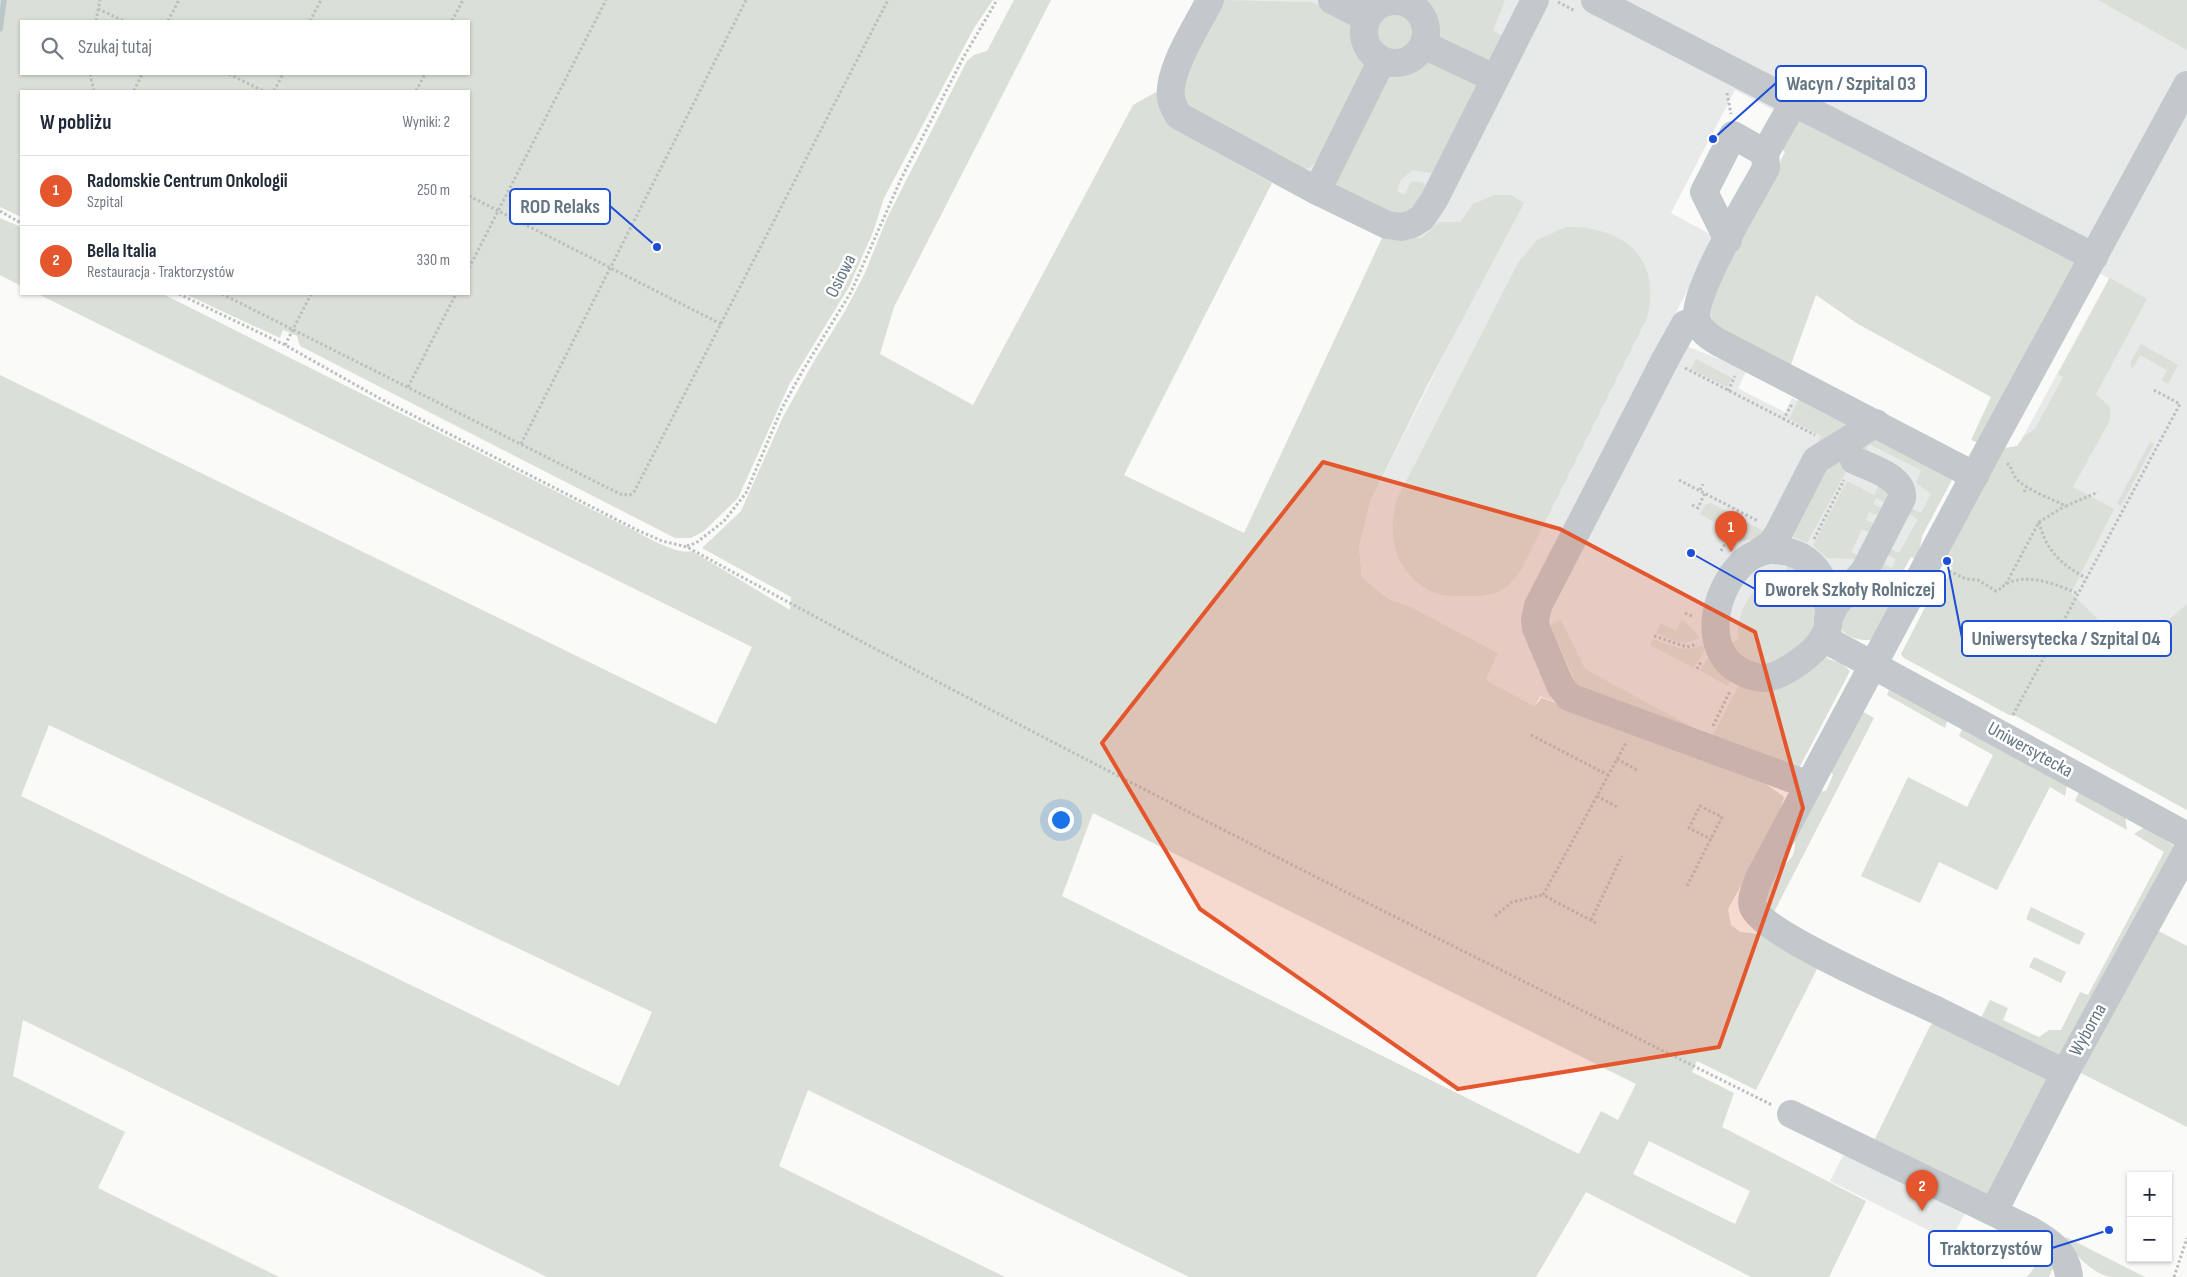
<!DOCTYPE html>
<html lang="pl">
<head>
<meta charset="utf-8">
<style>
	body { margin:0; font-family:"Sofia Sans Condensed",sans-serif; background:#f2f2f3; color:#1f2937 }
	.controls { position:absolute; right:15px; bottom:15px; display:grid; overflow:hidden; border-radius:0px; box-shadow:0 1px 4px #0004 }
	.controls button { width:45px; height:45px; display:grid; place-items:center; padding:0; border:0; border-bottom:1px solid #e0e1e3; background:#fff; color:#1f2937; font:25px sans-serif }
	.you { position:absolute; left:1060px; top:819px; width:18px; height:18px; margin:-12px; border:4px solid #fff; border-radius:50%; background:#1a73e8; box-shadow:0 0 0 8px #1a73e833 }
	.badge { display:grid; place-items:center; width:32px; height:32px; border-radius:50%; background:#e4572e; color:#fff; font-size:16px; font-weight:700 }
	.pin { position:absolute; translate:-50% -41px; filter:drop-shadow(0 1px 2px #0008) }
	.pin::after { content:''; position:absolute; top:26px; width:18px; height:15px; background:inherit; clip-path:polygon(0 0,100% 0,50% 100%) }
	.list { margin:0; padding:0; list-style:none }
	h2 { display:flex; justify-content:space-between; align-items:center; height:65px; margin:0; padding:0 20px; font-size:21px }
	h2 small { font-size:16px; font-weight:400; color:#747a83 }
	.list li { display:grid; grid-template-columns:32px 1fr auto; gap:15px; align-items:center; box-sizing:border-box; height:70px; padding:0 20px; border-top:1px solid #e0e1e3 }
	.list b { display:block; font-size:19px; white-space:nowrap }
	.list p { margin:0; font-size:16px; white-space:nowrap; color:#747a83 }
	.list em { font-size:16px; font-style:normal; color:#747a83 }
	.icon { flex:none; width:28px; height:28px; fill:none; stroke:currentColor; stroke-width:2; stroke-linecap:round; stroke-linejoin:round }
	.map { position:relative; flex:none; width:2187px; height:1277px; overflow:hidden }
	.search { position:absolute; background:#fff; box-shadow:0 1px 4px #0004; left:20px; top:20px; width:450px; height:55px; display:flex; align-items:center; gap:12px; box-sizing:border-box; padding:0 18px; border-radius:0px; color:#747a83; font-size:19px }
	.panel { position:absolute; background:#fff; box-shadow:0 1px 4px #0004; left:20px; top:90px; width:450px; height:205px; border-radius:0px }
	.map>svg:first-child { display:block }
</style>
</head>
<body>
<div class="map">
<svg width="2187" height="1277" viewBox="0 0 2187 1277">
	<rect width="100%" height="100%" fill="#fafaf8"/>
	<!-- built -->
	<g fill="#e8e9e9">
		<path d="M1205 0H2142L2187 25V810L1905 655 2109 278 2009 231 1735 90 1671 213 1715 237 1665 334 1691 348 1747 370 1738 388 1749 394 1785 412 1792 398 1929 469 1938 495 1864 638 1845 629 1826 663 1847 674 1786 792 1779 789 1781 786 1685 747 1540 696 1535 706 1529 703 1486 680 1498 653 1411 607 1387 598 1362 577 1359 548 1370 502 1481 281 1173 128 1156 92Z"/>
		<path d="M1847 1148 1968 1208 1950 1241 1830 1181Z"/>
	</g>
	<!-- green -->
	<g fill="#dadfd7" fill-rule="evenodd">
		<path d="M0 0H993L974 28 884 198 873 232 849 287 789 385 738 498 704 531 691 538H675L300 346 297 336 283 330 280 338 185 294H469V91H21V217L0 207ZM469 21V74H21V21Z"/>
		<path d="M1014 0H1051L894 307 880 354 973 405 1133 105 1156 92 1173 128 1272 183 1124 475 1244 533 1382 238H1422L1439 222H1460L1473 204 1495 195H1511L1524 203 1426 388 1370 502 1359 548 1362 577 1387 598 1411 607 1498 653 1486 680 1529 703 1535 706 1542 698 1619 726 1766 784 1784 797 1776 822 1728 909 1731 925 1740 932 1767 935 1820 963 1756 1090 1697 1061 1692 1072 1734 1093 1722 1127 1866 1201 1829 1277H1751L1586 1192 1536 1277H1189L808 1090 779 1166 1005 1277H547L23 1020 13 1076 125 1132 98 1188 279 1277H0V375L716 724 752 647 38 294H163L627 527C642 534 677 556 692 551L790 610 791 597 702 548 741 511 783 417 814 361 845 311 865 273 887 218 967 61 974 55 987 51ZM49 725 652 1012 619 1086 21 796ZM1093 813 1636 1084 1618 1120 1601 1111 1579 1154 1062 896ZM1649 1141 1750 1191 1735 1224 1633 1174Z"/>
		<path d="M1219 0 1300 2C1318 0 1336 13 1352 22L1354 40 1366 60V67L1323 155 1309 168 1297 170 1193 116 1178 83Z"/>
		<path d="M1426 0H1505L1493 31 1506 37 1496 58 1484 64 1437 37 1436 19Z"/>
		<path d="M2098 0H2187V50Z"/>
		<circle cx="1396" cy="32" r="23"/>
		<path d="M1423 61H1429L1465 72 1478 86 1438 169 1431 173 1412 170 1400 181 1397 191 1404 195 1412 181 1424 183 1426 187 1410 213 1389 215 1340 190 1334 180 1389 72 1411 70Z"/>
		<path d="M1798 112 2075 262 2073 271 1981 444 1971 440 1991 397 1858 324 1816 295 1790 367 1719 329 1712 320 1709 304 1785 152 1779 146Z"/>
		<path d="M0 218 21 227V286L0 275Z"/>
		<path d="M1566 227C1624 226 1662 258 1647 318L1521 570C1515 578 1509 587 1499 591 1488 597 1473 596 1461 596 1454 596 1445 596 1438 594 1397 579 1385 538 1397 499L1518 263 1537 240Z"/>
		<path d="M2110 278 2147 299 2096 394 2110 407V420L2073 487 2114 509 2071 593 2099 620 2143 642 2187 604V810L2016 716 2009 715 1904 658 1901 654 1935 588 1941 589 1953 568 1942 562 1998 449 2017 446 2024 436 2035 429 2063 377 2058 374Z"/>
		<path d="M2141 344 2178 365 2168 384 2162 380 2167 370 2140 355 2133 368 2131 367V361Z"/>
		<path d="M1696 359 1732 378 1727 387 1691 369Z"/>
		<path d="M1801 394 1853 421 1810 457 1821 436 1789 419Z"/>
		<path d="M1872 434 1953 478 1922 536 1920 548 1915 559 1911 557 1902 573 1906 576 1871 640C1859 641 1835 635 1841 618 1844 612 1852 605 1856 599L1867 607 1888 575 1879 570 1881 563 1892 568 1896 559 1887 555 1888 548 1899 553 1918 519 1906 513 1907 506 1921 513 1931 494 1916 483 1921 470 1869 444 1865 452 1852 450Z"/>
		<path d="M2150 442 2154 444 2121 506 2117 503Z"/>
		<path d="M1838 455 1849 466 1807 543 1792 536 1820 470Z"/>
		<path d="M1847 481 1874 495 1880 484 1892 500 1890 505 1876 498 1873 504 1886 510 1881 517 1869 512 1866 520 1877 525 1874 534 1862 529 1851 552 1857 555V559L1827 558 1813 545Z"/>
		<path d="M1711 503 1767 533 1762 539 1739 541 1729 535 1733 527 1730 526 1729 530 1700 514 1705 505Z"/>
		<path d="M1787 560 1810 576 1817 614 1812 632 1783 660 1757 669 1726 644 1739 640C1733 614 1756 575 1786 578Z"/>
		<path d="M1682 619 1700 637C1685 649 1672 639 1656 633L1661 623 1676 631Z"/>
		<path d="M1561 620 1585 669 1703 733 1580 692 1550 625Z"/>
		<path d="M1653 639C1671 645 1684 654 1702 645L1705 649 1694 668 1650 645Z"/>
		<path d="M1709 655 1733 677 1728 686 1700 671Z"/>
		<path d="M1822 657 1841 663 1850 671 1797 772 1709 742 1740 683Z"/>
		<path d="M1890 687 1948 719 1945 728 1887 695Z"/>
		<path d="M1860 710 1874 718 1773 914 1763 899C1768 890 1772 877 1779 870 1789 860 1797 857 1794 839L1817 792 1826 791 1833 775 1830 769Z"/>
		<path d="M1962 729 2067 785 2065 796 2050 787 1997 890 1939 862 1920 903 1861 876 1908 777 1967 807 1993 755 1959 736Z"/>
		<path d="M2080 790 2125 816 2127 830 2075 801Z"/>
		<path d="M2145 827 2176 847 2059 1057 1981 1018 1990 1000 2008 1008 2003 1020 2039 1037 2049 1030H2061L2080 992 2088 995 2164 852 2134 834Z"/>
		<path d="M2031 907 2085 933 2079 945 2026 919Z"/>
		<path d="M2155 929 2187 946V1127L2081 1073Z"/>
		<path d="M2034 957 2066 972 2061 983 2029 967Z"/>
		<path d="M1934 1022 2047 1077 2046 1085 1990 1199 1872 1145 1930 1026Z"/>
		<path d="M2066 1237 2145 1277C2134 1277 2123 1277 2112 1277 2093 1275 2076 1255 2065 1241Z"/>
		<path d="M2045 1255 2055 1264 2049 1277H2026C2034 1271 2037 1260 2045 1255Z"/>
	</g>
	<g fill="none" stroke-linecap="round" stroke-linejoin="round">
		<!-- stream -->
		<path stroke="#bbc7cb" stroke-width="5.5" d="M0 29 4 0"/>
		<!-- path -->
		<g stroke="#bbbfc2" stroke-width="3" stroke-dasharray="2.5 2.5" stroke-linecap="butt">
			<path d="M1558 2 1575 11"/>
			<path d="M98 9 124 21"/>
			<path d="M96 21 100 0"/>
			<path d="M168 21 179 0"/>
			<path d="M310 21 321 0"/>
			<path d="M452 21 463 0"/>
			<path d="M90 74 94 91"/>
			<path d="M229 74 263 91"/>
			<path d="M134 91 142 74"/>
			<path d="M274 91 283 74"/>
			<path d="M416 91 425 74"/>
			<path d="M1727 93 1731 114"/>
			<path d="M469 196 721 324"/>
			<path d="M0 211 21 223"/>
			<path d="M469 268 606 0"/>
			<path d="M179 294 285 345 379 398 635 529 662 541 687 547C1044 743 1408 924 1772 1105"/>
			<path d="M222 294 620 494 630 495 634 492 888 0"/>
			<path d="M285 345 311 294"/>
			<path d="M1685 368 1815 435"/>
			<path d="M408 387 456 294"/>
			<path d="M1728 391 1735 376"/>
			<path d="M1783 420 1792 404"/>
			<path d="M521 444 746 0"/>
			<path d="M2007 463C2012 468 2012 472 2015 477 2022 488 2054 500 2066 506L2098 492"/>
			<path d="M1679 480 1758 521"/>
			<path d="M1700 490 1703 484"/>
			<path d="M2024 492 2027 486"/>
			<path d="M1692 505 1698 508 1705 493"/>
			<path d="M2039 522C2046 551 2061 564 2086 578"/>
			<path d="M1814 539 1844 480"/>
			<path d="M687 546 696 543 724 521 746 493 782 408 802 372 851 292 901 179 963 58 997 0"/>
			<path d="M1721 551 1727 540 1732 543"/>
			<path d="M1949 571 1966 579 1978 580 1996 591C2001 589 2002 587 2006 584 2028 572 2058 585 2078 594"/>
			<path d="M2006 584 2039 522 2065 506"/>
			<path d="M1685 613 1694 617"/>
			<path d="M1654 636 1687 647 1697 644"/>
			<path d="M1697 669 1701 662"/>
			<path d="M2013 715 2180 404 2152 389"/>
			<path d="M1713 726 1730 691"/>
			<path d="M1531 735 1608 775"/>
			<path d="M1617 759 1637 770"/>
			<path d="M1597 796 1619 808"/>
			<path d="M1687 886 1722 817 1700 806 1689 828 1711 839"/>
			<path d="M1495 916 1512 902 1543 895"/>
			<path d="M1591 920 1622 856"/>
			<path d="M1596 923 1543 895 1627 741"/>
			<path d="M2174 1277 2187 1238"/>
		</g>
		<!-- minor -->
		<g stroke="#c3c8cc" stroke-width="28">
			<path d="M1210 0C1198 25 1167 70 1171 98 1172 105 1176 111 1179 116L1317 191 1387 225 1401 227 1412 224 1422 218 1434 200 1535 0"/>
			<path d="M1332 0 1367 18"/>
			<path d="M1595 0 2094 257"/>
			<circle cx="1395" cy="32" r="31"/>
			<path d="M1424 45 1494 78"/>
			<path d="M1765 153 1794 102"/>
			<path d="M1317 191 1382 60"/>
			<path d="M1728 240 1704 192 1733 135 1765 153 1766 168C1751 196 1691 293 1697 320 1699 330 1710 337 1718 342L1975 476"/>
			<path d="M1697 321 1685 324 1666 358 1538 606 1535 620 1536 628 1560 685 1569 697 1809 785"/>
			<path d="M1768 550C1804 549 1825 569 1828 604 1830 614 1829 628 1824 637 1814 654 1780 679 1761 678 1754 677 1746 674 1740 671 1697 648 1717 579 1750 557 1756 553 1762 552 1768 550Z"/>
			<path d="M1759 552 1772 543 1779 532 1816 460 1876 423"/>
			<path d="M1828 619 1836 604 1865 570 1902 498C1904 477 1871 468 1854 460"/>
			<path d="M1823 638 2187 836"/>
			<path d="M2065 1073C2022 1052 1980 1032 1938 1011 1905 995 1764 935 1753 907 1750 898 1756 887 1759 878L1987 452 2187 85"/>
			<path d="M1791 1114 2030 1230C2049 1241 2067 1252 2069 1277"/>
			<path d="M1994 1211 2065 1073 2187 851"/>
		</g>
	</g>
	<!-- marked area -->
	<path fill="#e4572e" fill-opacity="0.2" stroke="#e4572e" stroke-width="4" stroke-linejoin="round" d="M1323 462 1560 529 1755 632 1803 808 1719 1047 1458 1089 1200 909 1102 743Z"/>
	<g text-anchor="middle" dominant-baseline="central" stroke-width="5" stroke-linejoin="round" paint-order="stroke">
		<!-- street labels -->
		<g font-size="19" fill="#657683" stroke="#fff">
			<text transform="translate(841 276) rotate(-63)">Osiowa</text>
			<text transform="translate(2030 750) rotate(29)">Uniwersytecka</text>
			<text transform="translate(2088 1030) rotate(-61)">Wyborna</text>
		</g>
	</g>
	<!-- callouts -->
	<path fill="none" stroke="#1d4ed8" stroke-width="2" d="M1713 139L1776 83M657 247L610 206M1691 553L1755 589M1947 561L1962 638M2109 1230L2052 1248"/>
	<g fill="#1d4ed8" stroke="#fff" stroke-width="2">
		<circle cx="1713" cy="139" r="5"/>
		<circle cx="657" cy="247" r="5"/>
		<circle cx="1691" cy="553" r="5"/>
		<circle cx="1947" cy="561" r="5"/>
		<circle cx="2109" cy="1230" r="5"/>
	</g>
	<g fill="#fff" stroke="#1d4ed8" stroke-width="2">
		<rect x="1776" y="66" width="150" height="35" rx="5"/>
		<rect x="510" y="189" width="100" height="35" rx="5"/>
		<rect x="1755" y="571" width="190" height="35" rx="5"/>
		<rect x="1962" y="621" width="209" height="35" rx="5"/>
		<rect x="1929" y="1231" width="123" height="35" rx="5"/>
	</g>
	<g font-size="20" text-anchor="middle" font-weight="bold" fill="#657683">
		<text x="1851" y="90">Wacyn / Szpital 03</text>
		<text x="560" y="213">ROD Relaks</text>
		<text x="1850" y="596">Dworek Szkoły Rolniczej</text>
		<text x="2066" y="645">Uniwersytecka / Szpital 04</text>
		<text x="1991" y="1255">Traktorzystów</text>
	</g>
</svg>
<div class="controls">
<button>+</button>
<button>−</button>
</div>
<div class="you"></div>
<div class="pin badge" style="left:1731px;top:552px">1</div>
<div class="pin badge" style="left:1922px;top:1211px">2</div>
<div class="search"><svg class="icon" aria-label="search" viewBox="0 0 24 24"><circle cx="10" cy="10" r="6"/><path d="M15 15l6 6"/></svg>Szukaj tutaj</div>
<section class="panel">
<h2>W pobliżu<small>Wyniki: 2</small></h2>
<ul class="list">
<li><span class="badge">1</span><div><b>Radomskie Centrum Onkologii</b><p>Szpital</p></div><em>250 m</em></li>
<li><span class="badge">2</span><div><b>Bella Italia</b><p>Restauracja · Traktorzystów</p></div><em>330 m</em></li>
</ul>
</section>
</div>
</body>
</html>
